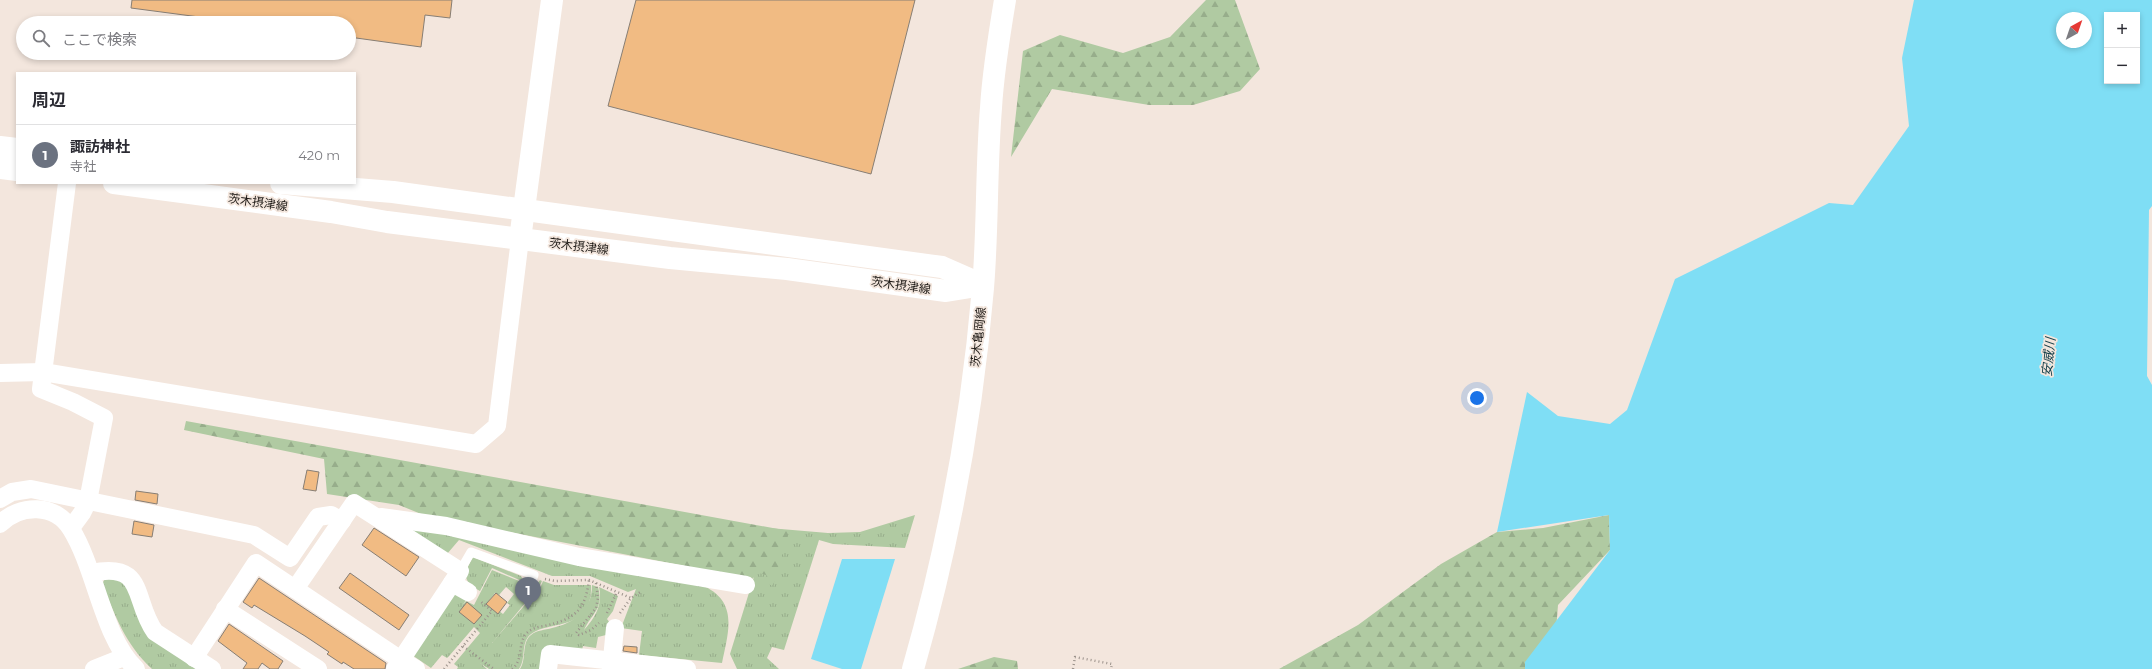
<!DOCTYPE html>
<html lang="ja">
<head>
<meta charset="utf-8">
<style>
	body { margin:0; font-family:Montserrat,"Noto Sans JP",sans-serif; background:#f2f2f3; color:#2b2b33 }
	.controls { position:absolute; right:12px; top:12px; display:grid; overflow:hidden; border-radius:0px; box-shadow:0 2px 6px #0003 }
	.controls button { width:36px; height:36px; display:grid; place-items:center; padding:0; border:0; border-bottom:1px solid #e1e1e2; background:#fff; color:#2b2b33; font:20px sans-serif }
	.compass { position:absolute; left:2056px; top:12px; width:36px; height:36px; border-radius:50%; background:#fff; box-shadow:0 2px 6px #0003; rotate:40deg }
	.you { position:absolute; left:1477px; top:398px; width:14px; height:14px; margin:-10px; border:3px solid #fff; border-radius:50%; background:#1a73e8; box-shadow:0 0 0 6px #1a73e833 }
	.badge { display:grid; place-items:center; width:26px; height:26px; border-radius:50%; background:#0f766e; color:#fff; font-size:13px; font-weight:700 }
	.pin { position:absolute; translate:-50% -33px; filter:drop-shadow(0 1px 2px #0008) }
	.pin::after { content:''; position:absolute; top:21px; width:14px; height:12px; background:inherit; clip-path:polygon(0 0,100% 0,50% 100%) }
	.list { margin:0; padding:0; list-style:none }
	h2 { display:flex; justify-content:space-between; align-items:center; height:52px; margin:0; padding:0 16px; font-size:17px }
	h2 small { font-size:13px; font-weight:400; color:#7c7c81 }
	.list li { display:grid; grid-template-columns:26px 1fr auto; gap:12px; align-items:center; box-sizing:border-box; height:60px; padding:0 16px; border-top:1px solid #e1e1e2 }
	.list b { display:block; font-size:15px; white-space:nowrap }
	.list p { margin:0; font-size:13px; white-space:nowrap; color:#7c7c81 }
	.list em { font-size:13px; font-style:normal; color:#7c7c81 }
	.icon { flex:none; width:22px; height:22px; fill:none; stroke:currentColor; stroke-width:2; stroke-linecap:round; stroke-linejoin:round }
	.map { position:relative; flex:none; width:2152px; height:669px; overflow:hidden }
	.search { position:absolute; background:#fff; box-shadow:0 2px 6px #0003; left:16px; top:16px; width:340px; height:44px; display:flex; align-items:center; gap:10px; box-sizing:border-box; padding:0 14px; border-radius:22px; color:#7c7c81; font-size:15px }
	.panel { position:absolute; background:#fff; box-shadow:0 2px 6px #0003; left:16px; top:72px; width:340px; height:112px; border-radius:0px }
	.map>svg:first-child { display:block }
</style>
</head>
<body>
<div class="map">
<svg width="2152" height="669" viewBox="0 0 2152 669">
	<defs>
		<pattern id="grass-tufts" width="24" height="20" patternUnits="userSpaceOnUse"><rect width="24" height="20" fill="#b0caa2"/><path d="M3 7l-1-3M5 7V3M7 7l1-3M15 17l-1-3M17 17v-4M19 17l1-3" fill="none" stroke="#97ad8b"/></pattern>
		<pattern id="forest-firs" width="22" height="20" patternUnits="userSpaceOnUse"><rect width="22" height="20" fill="#b0caa2"/><path d="M5 1l3.5 6h-7zM16 11l3.5 6h-7z" fill="#97ad8b"/></pattern>
	</defs>
	<rect width="100%" height="100%" fill="#f3e6dd"/>
	<!-- grass -->
	<g fill="url(#grass-tufts)" fill-rule="evenodd">
		<path d="M915 515 905 548 833 544 819 540 784 650 772 647 767 658 779 669H737L730 654 769 528 828 533 860 532Z"/>
		<path d="M401 523 704 586C739 603 728 632 722 663L639 655 642 631 621 628 636 589 628 592 590 576H552L459 540 447 554Z"/>
		<path d="M473 557 521 576 524 582 492 568 480 591C461 581 464 573 473 557Z"/>
		<path d="M492 570 524 583 525 589 530 593 540 580 542 581 540 585 492 643 541 586 543 581 554 585H591C593 635 544 618 528 637 521 646 526 659 519 669H489L480 663 487 669H457L458 667 454 664 480 633 474 627 450 655 447 658 442 655 431 668 412 655 452 592 466 600 462 606 466 601 474 605ZM506 587 514 594 507 603 510 605 503 614 488 602 495 593 499 595Z"/>
		<path d="M107 575 120 579 197 669H152C125 644 116 617 102 584Z"/>
		<path d="M592 585 598 587C604 609 592 613 584 630 595 618 603 605 599 587L618 596 613 611 607 619 610 623 606 635 598 637 596 648 583 646 582 650 542 669H520C527 659 521 643 531 635 537 630 545 630 552 628 574 623 592 611 592 585Z"/>
	</g>
	<!-- forest -->
	<g fill="url(#forest-firs)">
		<path d="M1206 0H1235L1260 69 1240 91 1193 105H1149L1052 89 1011 157 1023 51 1060 35 1123 53 1170 37Z"/>
		<path d="M186 421 789 531 773 586 768 584 766 575 759 573 752 579 426 516 399 505 327 494 324 459 184 430Z"/>
		<path d="M1609 515 1610 550 1558 605 1553 669H1279L1358 625 1441 564 1497 532 1543 528Z"/>
		<path d="M994 657 1017 661 1018 669H958Z"/>
	</g>
	<!-- water -->
	<g fill="#7fdef5" fill-rule="evenodd">
		<path d="M1914 0H2152V206L2149 210 2147 376 2152 385V669H1525V662L1610 550 1609 515 1497 532 1527 392 1558 416 1610 424 1627 410 1675 279 1829 203 1853 205 1909 126 1902 58ZM2107 15H2137V81H2107ZM2062 18H2086V42H2062Z"/>
		<path d="M842 559H895L861 669H842L811 659Z"/>
	</g>
	<!-- building -->
	<g fill="#f1bb83" stroke="#877e74">
		<path d="M132 0H452L450 18 425 15 421 47 349 37V23H245L131 8Z"/>
		<path d="M636 0H915L871 174 608 106Z"/>
		<path d="M307 470 319 472 316 491 303 489Z"/>
		<path d="M136 491 158 494 157 504 135 500Z"/>
		<path d="M134 521 154 525 152 537 132 534Z"/>
		<path d="M374 528 419 557 406 576 362 545Z"/>
		<path d="M350 573 409 615 399 630 339 588Z"/>
		<path d="M259 578 386 663 385 669H354L343 662 342 664 327 654 329 652 305 636 254 605 252 608 243 602Z"/>
		<path d="M496 593 507 602 498 614 486 604Z"/>
		<path d="M467 602 482 615 474 624 459 612Z"/>
		<path d="M229 624 283 661 278 669H270L262 663 258 669H243L247 663 218 641Z"/>
		<path d="M624 646 637 647V653L623 651Z"/>
	</g>
	<g fill="none" stroke-linecap="round" stroke-linejoin="round">
		<!-- path -->
		<g stroke="#9a918a" stroke-width="2.5" stroke-dasharray="1 3" stroke-linecap="butt">
			<path d="M545 579 555 581 589 580 631 598"/>
			<path d="M596 583 598 598 596 608 576 633 579 635 591 630 599 623"/>
			<path d="M607 613 617 592"/>
			<path d="M620 613 631 598 642 591"/>
			<path d="M463 646 494 669"/>
			<path d="M444 669 492 611 480 601"/>
			<path d="M512 669C524 660 517 643 527 633 532 628 538 627 544 626 574 619 585 612 589 580"/>
			<path d="M1073 669 1075 657 1112 664 1111 669"/>
		</g>
		<!-- service -->
		<path stroke="#fff" stroke-width="9" d="M460 571 471 552 534 575 530 588"/>
		<!-- minor -->
		<g stroke="#fff" stroke-width="18">
			<path d="M67 183 41 389 73 402 104 418 88 501 82 513 71 528"/>
			<path d="M0 373 43 372 476 444 497 426 520 239"/>
			<path d="M0 499 12 492 31 489 254 535 290 558 318 517 331 515 342 521"/>
			<path d="M381 517 446 526 579 557 746 585"/>
			<path d="M0 524C20 504 55 503 71 529 96 569 103 638 136 669"/>
			<path d="M91 573C147 561 132 600 155 632L212 669"/>
			<path d="M452 583 468 592"/>
			<path d="M295 589 401 660 395 669"/>
			<path d="M225 609 318 669"/>
			<path d="M194 658 256 563 295 589 354 503 460 571 401 660 416 669"/>
			<path d="M94 669 124 657"/>
			<path d="M548 669 550 654 687 669"/>
			<path d="M611 669 615 628"/>
		</g>
		<!-- tertiary -->
		<path stroke="#fff" stroke-width="22" d="M520 239 552 0"/>
		<!-- primary -->
		<g stroke="#fff" stroke-width="22">
			<path d="M0 147 17 149"/>
			<path d="M0 168 17 170"/>
			<path d="M114 183 331 212 387 222 670 258 787 269 946 291 983 285"/>
			<path d="M281 183 393 192 942 267 983 285"/>
			<path d="M913 669C949 544 972 417 983 288 988 228 986 168 991 108 993 72 999 36 1005 0"/>
		</g>
	</g>
	<g text-anchor="middle" dominant-baseline="central" stroke-width="3.5" stroke-linejoin="round" paint-order="stroke">
		<!-- street labels -->
		<g font-size="12" fill="#1f1b17" stroke="#f3e6dd">
			<text transform="translate(258 202) rotate(8)">茨木摂津線</text>
			<text transform="translate(579 246) rotate(7)">茨木摂津線</text>
			<text transform="translate(901 285) rotate(8)">茨木摂津線</text>
			<text transform="translate(978 337) rotate(-84)">茨木亀岡線</text>
		</g>
		<!-- water labels -->
		<g font-size="13" font-style="italic" fill="#123e48" stroke="#f3e6dd">
			<text transform="translate(2048 357) rotate(-84)">安威川</text>
		</g>
	</g>
</svg>
<div class="controls">
<button>+</button>
<button>−</button>
</div>
<svg class="compass" viewBox="-18 -18 36 36"><path d="M0-13l5 13h-10z" fill="#e53935"/><path d="M0 13l5-13h-10z" fill="#7c7c81"/></svg>
<div class="you"></div>
<div class="pin badge" style="left:528px;top:610px;background:#6b7280">1</div>
<div class="search"><svg class="icon" aria-label="search" viewBox="0 0 24 24"><circle cx="10" cy="10" r="6"/><path d="M15 15l6 6"/></svg>ここで検索</div>
<section class="panel">
<h2>周辺<small></small></h2>
<ul class="list">
<li><span class="badge" style="background:#6b7280">1</span><div><b>諏訪神社</b><p>寺社</p></div><em>420 m</em></li>
</ul>
</section>
</div>
</body>
</html>
